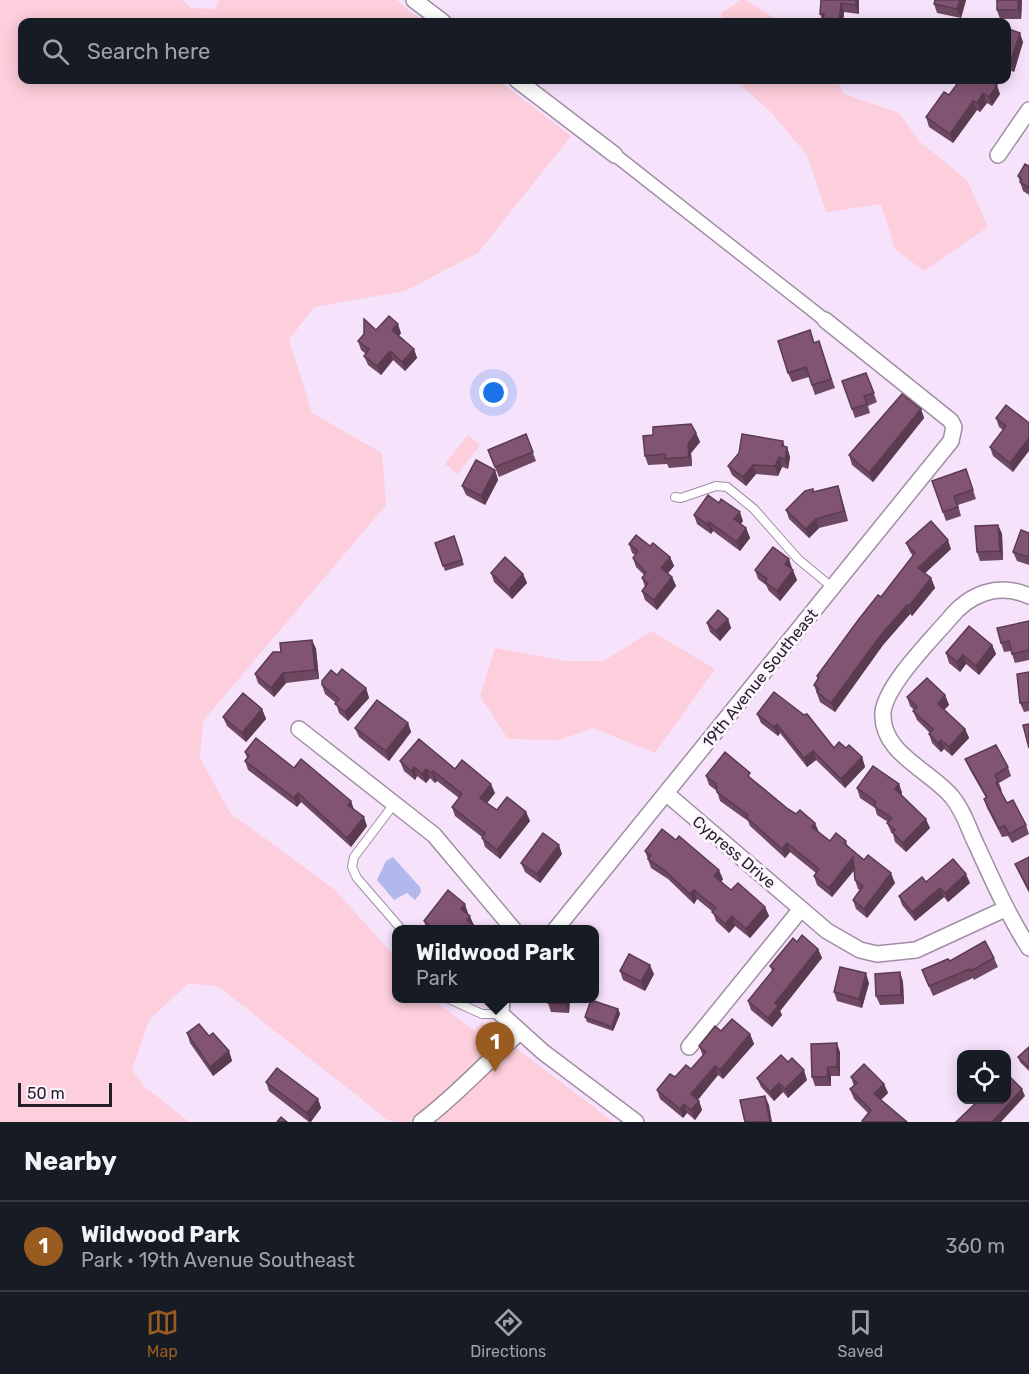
<!DOCTYPE html>
<html lang="en">
<head>
<meta charset="utf-8">
<style>
	body { margin:0; font-family:Rubik,sans-serif; background:#242831; color:#f1f3f6 }
	.controls { position:absolute; right:18px; bottom:18px; display:grid; overflow:hidden; border-radius:12px; box-shadow:0 3px 15px #0003 }
	.controls button { width:54px; height:54px; display:grid; place-items:center; padding:0; border:0; border-bottom:2px solid #363941; background:#171b24; color:#f1f3f6; font:30px sans-serif }
	.scale { position:absolute; left:18px; bottom:15px; width:94px; box-sizing:border-box; padding-left:6px; border:3px solid #261e27; border-top:0; font-size:16px; line-height:21px; white-space:nowrap; color:#261e27; -webkit-text-stroke:4px #fcf4fe; paint-order:stroke }
	.you { position:absolute; left:494px; top:393px; width:21px; height:21px; margin:-15px; border:4px solid #fff; border-radius:50%; background:#1a73e8; box-shadow:0 0 0 9px #1a73e833 }
	.badge { display:grid; place-items:center; width:39px; height:39px; border-radius:50%; background:#995b20; color:#fff; font-size:20px; font-weight:700 }
	.pin { position:absolute; translate:-50% -50px; filter:drop-shadow(0 2px 3px #0008) }
	.pin::after { content:''; position:absolute; top:32px; width:21px; height:18px; background:inherit; clip-path:polygon(0 0,100% 0,50% 100%) }
	.popup { position:absolute; left:392px; top:925px; width:207px; height:78px; box-sizing:border-box; display:grid; place-content:center; border-radius:12px; background:#171b24; filter:drop-shadow(0 2px 4px #0005); font-size:20px; white-space:nowrap; color:#9ea1a6 }
	.popup b { font-size:22px; color:#f1f3f6 }
	.popup::after { content:''; position:absolute; left:50%; top:100%; margin-left:-12px; border:12px solid transparent; border-top-color:#171b24 }
	.list { margin:0; padding:0; list-style:none }
	h2 { display:flex; justify-content:space-between; align-items:center; height:78px; margin:0; padding:0 24px; font-size:26px }
	h2 small { font-size:20px; font-weight:400; color:#9ea1a6 }
	.list li { display:grid; grid-template-columns:39px 1fr auto; gap:18px; align-items:center; box-sizing:border-box; height:90px; padding:0 24px; border-top:2px solid #363941 }
	.list b { display:block; font-size:22px; white-space:nowrap }
	.list p { margin:0; font-size:20px; white-space:nowrap; color:#9ea1a6 }
	.list em { font-size:20px; font-style:normal; color:#9ea1a6 }
	.icon { flex:none; width:33px; height:33px; fill:none; stroke:currentColor; stroke-width:2; stroke-linecap:round; stroke-linejoin:round }
	.map { position:relative; flex:none; width:1029px; height:1122px; overflow:hidden }
	.search { position:absolute; background:#171b24; box-shadow:0 3px 15px #0003; left:18px; right:18px; top:18px; height:66px; display:flex; align-items:center; gap:15px; box-sizing:border-box; padding:0 21px; border-radius:12px; color:#9ea1a6; font-size:22px }
	.sheet { height:168px; background:#171b24 }
	nav { display:flex; justify-content:space-around; align-items:center; box-sizing:border-box; height:84px; border-top:2px solid #363941; background:#171b24; font-size:16px; color:#9ea1a6 }
	nav a { display:grid; justify-items:center; gap:3px }
	nav .on { color:#995b20 }
	.map>svg:first-child { display:block }
</style>
</head>
<body>
<div class="map">
<svg width="1029" height="1122" viewBox="0 0 1029 1122">
	<rect width="100%" height="100%" fill="#f7e2fc"/>
	<!-- green -->
	<g fill="#fdcedb">
		<path d="M0 0H182L191 8 215 9 219 0H396L424 22H22V80H498L571 136 478 253 405 291 314 307 289 340 312 413 382 453 386 505 203 721 200 758 230 813 335 890 396 958V998L432 999 475 1031 482 1022 613 1122H399L388 1120 219 987 189 983 149 1020 132 1070 145 1087 189 1122H0Z"/>
		<path d="M741 0H745L781 22H723L721 13Z"/>
		<path d="M738 80H837L844 94 899 113 919 141 967 180 988 227 924 271 895 249 881 204 826 212 807 155 770 111 739 84Z"/>
		<path d="M468 435 480 445 458 474 445 464Z"/>
		<path d="M651 631 715 669 655 753 593 728 559 740 508 739 480 696 495 648 566 661H604Z"/>
	</g>
	<!-- water -->
	<path fill="#b2b8eb" d="M393 857 420 887 421 892 415 900 407 893 394 900 377 880 386 861Z"/>
	<g fill="none" stroke-linecap="round" stroke-linejoin="round">
		<defs>
			<g id="service">
				<path d="M675 497 681 498 716 486 727 487 754 509 798 559 833 588"/>
				<path d="M394 804 354 857 352 867 357 878 402 930"/>
				<path d="M447 998 482 1014H501"/>
			</g>
			<path id="pedestrian" d="M615 155 825 320"/>
			<g id="minor">
				<path d="M414 0 443 22"/>
				<path d="M517 80 615 155"/>
				<path d="M998 155 1029 110"/>
				<path d="M1029 596C998 582 969 594 949 619 931 640 886 685 883 712 880 753 930 770 952 797 964 811 969 830 977 846 993 881 1008 915 1029 948"/>
				<path d="M299 729 434 835 514 930"/>
				<path d="M667 794 827 931 860 950 877 954 916 950 1005 909"/>
				<path d="M555 930 951 441 954 427 951 421 825 320"/>
				<path d="M502 998 501 1014 543 1052 636 1122"/>
				<path d="M689 1047 801 909"/>
				<path d="M421 1122C457 1095 486 1062 520 1032"/>
			</g>
		</defs>
		<!-- service casing -->
		<use href="#service" stroke="#a18ea5" stroke-width="10"/>
		<!-- pedestrian casing -->
		<use href="#pedestrian" stroke="#a18ea5" stroke-width="15"/>
		<!-- minor casing -->
		<use href="#minor" stroke="#a18ea5" stroke-width="18"/>
		<!-- service -->
		<use href="#service" stroke="#fff" stroke-width="8"/>
		<!-- pedestrian -->
		<use href="#pedestrian" stroke="#fff" stroke-width="12"/>
		<!-- minor -->
		<use href="#minor" stroke="#fff" stroke-width="15"/>
	</g>
	<!-- wall -->
	<g fill="#6f4862">
		<path d="M821 0H859V14L844 12 843 22H823L820 14Z"/>
		<path d="M966 0 961 18 937 13 934 4Z"/>
		<path d="M997 0H1022L1021 19H1000L997 10Z"/>
		<path d="M1006 28 1023 42 1014 72 1006 69Z"/>
		<path d="M965 81 1000 94 992 106 987 103 980 112 977 110 953 143 929 127 926 117Z"/>
		<path d="M1029 166V195L1023 191 1018 176Z"/>
		<path d="M376 330 401 333 399 336 414 349 417 358 405 371 393 360 381 375 368 365 364 356 366 354 361 350 358 341Z"/>
		<path d="M819 341 835 388 815 395 809 377 792 382 788 373 814 343Z"/>
		<path d="M866 373 877 402 868 406 870 413 855 418 842 381Z"/>
		<path d="M921 409 924 418 873 482 852 465 849 455Z"/>
		<path d="M996 418 1029 423 1013 472 993 456 990 447 1003 430 999 427Z"/>
		<path d="M696 433 700 442 691 453 692 466 669 468 667 464 648 465 645 456Z"/>
		<path d="M526 434 536 461 499 477 488 450Z"/>
		<path d="M783 441 785 447H787L790 457 788 469 782 467 778 476 756 474 746 486 732 475 728 466Z"/>
		<path d="M966 469 976 499 958 505 961 516 946 521 932 481Z"/>
		<path d="M495 470 498 480 485 505 466 495 462 486Z"/>
		<path d="M838 486 848 521 819 528 809 538 789 519 786 510 814 492Z"/>
		<path d="M694 515 743 521 741 524 746 528 750 538 740 551 713 531 711 534 697 524Z"/>
		<path d="M998 525 1002 534 1003 560 980 561 977 552Z"/>
		<path d="M1029 533V565L1017 561 1013 552Z"/>
		<path d="M454 536 464 565 445 571 435 543Z"/>
		<path d="M906 543 951 549 925 573 931 578 935 588 912 616 910 614 883 645 835 712 820 702 814 685 818 679 817 676 913 556 910 552Z"/>
		<path d="M629 544 650 546 670 557 674 566 668 573 672 577 676 586 657 610 645 600 642 591 645 587 642 578 644 575 636 567 633 558 635 555 632 553Z"/>
		<path d="M789 559 791 569 797 580 780 601 769 591 766 585 758 579 755 570Z"/>
		<path d="M491 573 523 574 527 583 512 599 494 582Z"/>
		<path d="M728 619 731 628 720 641 710 632 707 623Z"/>
		<path d="M1029 621V660L1015 663 1011 651 1004 652 1001 643Z"/>
		<path d="M312 640 316 649 319 679 286 683 274 697 258 683 255 674 281 652Z"/>
		<path d="M992 645 996 654 979 675 966 664 960 672 949 663 946 653Z"/>
		<path d="M1029 672V711L1024 712 1020 703Z"/>
		<path d="M337 675 366 688 369 698 348 721 339 713 336 703 325 694 322 685Z"/>
		<path d="M945 695 949 705 944 710 965 729 969 738 952 756 944 749 941 752 932 743 929 734 930 733 917 720 913 711 914 710 910 706 907 697Z"/>
		<path d="M262 709 266 719 246 742 227 726 223 717Z"/>
		<path d="M757 714 834 748H846L862 757 865 767 845 788 816 760 807 767 780 733 778 736 761 723Z"/>
		<path d="M408 723 411 732 389 761 359 737 355 728Z"/>
		<path d="M245 752 294 768 351 801 354 810 367 826 351 847 301 802 297 807 248 770 245 761 247 758Z"/>
		<path d="M965 759 1008 767 1011 776 999 783 1002 791H1001L1007 803 1026 825 1029 834 1012 843 1008 836 1002 837 987 808 984 799 986 798 969 768Z"/>
		<path d="M400 761 455 769 495 793 487 803 497 810 526 812 530 821 500 859 485 847 482 837 455 816 452 807 459 798 437 781 435 783 430 778 426 783 417 776 415 780 404 771Z"/>
		<path d="M706 776 753 780 788 809 830 841H846L848 847 895 883 867 918 856 909 853 900 860 890 858 889 855 880 854 870 832 897 817 885 814 876 816 873 790 852 785 858 750 826 748 821 720 801 717 791 709 785Z"/>
		<path d="M899 784 902 793 901 795 930 828 906 852 895 842 893 834 891 832 887 823 888 822 877 815 875 808 860 798 857 788Z"/>
		<path d="M645 851 723 879 721 882 731 890 765 907 769 916 750 938 735 926 729 933 716 921 713 912 697 899 694 904 668 879 651 868Z"/>
		<path d="M562 854 540 883 525 872 521 863Z"/>
		<path d="M1029 857V893L1019 873 1015 864Z"/>
		<path d="M926 882 970 883 948 902 944 897 915 921 902 905 899 896Z"/>
		<path d="M468 913V914L474 925 479 930H427L424 921Z"/>
		<path d="M797 942 818 949 822 958 780 1011 782 1015 772 1027 751 1010 748 1001 772 971 770 966Z"/>
		<path d="M994 958 998 967 974 980 973 978 933 996 922 970 950 961Z"/>
		<path d="M620 971 654 974 645 991 623 980Z"/>
		<path d="M900 972 903 982 904 1004 880 1005 876 996Z"/>
		<path d="M869 983 862 1008 837 1001 834 992Z"/>
		<path d="M548 999H570L569 1013 551 1012 548 1003Z"/>
		<path d="M618 1009 620 1014 613 1031 587 1022 585 1017Z"/>
		<path d="M721 1031 750 1034 754 1044 723 1079 718 1075 698 1100 699 1101 702 1110 695 1120 687 1113 683 1118 660 1099 657 1090 675 1077 691 1069 703 1056 699 1046Z"/>
		<path d="M187 1033 209 1036 229 1051 232 1061 213 1076 190 1043Z"/>
		<path d="M1029 1047V1071L1020 1062 1018 1057Z"/>
		<path d="M840 1052V1076H831V1086H815L812 1077Z"/>
		<path d="M788 1062 807 1080 788 1098 783 1092 774 1101 761 1087 757 1078Z"/>
		<path d="M851 1077 884 1084 888 1093 881 1100 907 1122H862V1121L868 1113 854 1099 850 1089 854 1086Z"/>
		<path d="M266 1082 318 1099 321 1108 311 1122H309L269 1091Z"/>
	</g>
	<!-- shaded-wall -->
	<g fill="#5a3b50">
		<path d="M856 0H859V14L856 5Z"/>
		<path d="M960 0H966L961 18 957 9Z"/>
		<path d="M1018 0H1022L1021 19 1018 10Z"/>
		<path d="M841 3 844 12 843 22H839V21Z"/>
		<path d="M1020 33 1023 42 1014 72 1010 63Z"/>
		<path d="M997 85 1000 94 992 106 989 97Z"/>
		<path d="M983 93 987 103 980 112 977 103Z"/>
		<path d="M973 101 977 110 953 143 950 134Z"/>
		<path d="M398 324 401 333 396 339 392 330Z"/>
		<path d="M414 349 417 358 405 371 402 362Z"/>
		<path d="M390 351 393 360 381 375 377 366Z"/>
		<path d="M921 409 924 418 873 482 869 473Z"/>
		<path d="M696 433 700 442 691 453 692 466 689 457 688 444Z"/>
		<path d="M1029 438V451L1013 472 1010 463Z"/>
		<path d="M787 447 790 457 788 469 785 460Z"/>
		<path d="M779 457 782 467 778 476 775 466Z"/>
		<path d="M753 465 756 474 746 486 743 477Z"/>
		<path d="M495 470 498 480 485 505 481 496Z"/>
		<path d="M838 486 841 495 848 521 844 511Z"/>
		<path d="M740 512 743 521 737 529 734 519Z"/>
		<path d="M816 519 819 528 809 538 806 529Z"/>
		<path d="M709 522 713 531 711 534 708 525Z"/>
		<path d="M998 525 1002 534 1003 560 1000 551Z"/>
		<path d="M746 528 750 538 740 551 737 542Z"/>
		<path d="M948 540 951 549 921 577 918 568Z"/>
		<path d="M670 557 674 566 665 577 661 568Z"/>
		<path d="M789 559 792 568 788 573 785 564Z"/>
		<path d="M793 570 797 580 780 601 777 591Z"/>
		<path d="M523 574 527 583 512 599 509 590Z"/>
		<path d="M672 577 676 586 657 610 654 600Z"/>
		<path d="M931 578 935 588 912 616 909 606Z"/>
		<path d="M907 605 910 614 883 645 835 712 831 703 880 636Z"/>
		<path d="M728 619 731 628 720 641 716 631Z"/>
		<path d="M312 640 316 649 319 679 315 670Z"/>
		<path d="M992 645 996 654 979 675 976 666Z"/>
		<path d="M963 655 966 664 960 672 957 662Z"/>
		<path d="M283 673 286 683 274 697 271 688Z"/>
		<path d="M366 688 369 698 348 721 345 712Z"/>
		<path d="M945 695 949 705 941 713 938 704Z"/>
		<path d="M262 709 266 719 246 742 242 733Z"/>
		<path d="M408 723 411 732 389 761 386 751Z"/>
		<path d="M777 724 780 733 778 736 774 727Z"/>
		<path d="M965 729 969 738 952 756 949 747Z"/>
		<path d="M941 740 944 749 941 752 938 743Z"/>
		<path d="M813 751 816 760 807 767 804 758Z"/>
		<path d="M862 757 865 767 845 788 841 779Z"/>
		<path d="M414 767 417 776 415 780 411 771Z"/>
		<path d="M426 769 430 778 426 783 422 774Z"/>
		<path d="M433 771 437 781 435 783 432 773Z"/>
		<path d="M491 784 495 793 484 807 480 798Z"/>
		<path d="M899 784 902 793 899 798 895 789Z"/>
		<path d="M298 793 301 802 297 807 294 798Z"/>
		<path d="M351 801 354 810 348 805Z"/>
		<path d="M526 812 530 821 500 859 497 850Z"/>
		<path d="M364 817 367 826 351 847 347 838Z"/>
		<path d="M926 819 930 828 906 852 903 843Z"/>
		<path d="M815 823 819 832 812 827Z"/>
		<path d="M787 843 790 852 785 858 782 849Z"/>
		<path d="M559 845 562 854 540 883 537 874Z"/>
		<path d="M853 857 857 867 832 897 829 888Z"/>
		<path d="M719 870 723 879 718 886 714 876Z"/>
		<path d="M891 873 895 883 867 918 864 909Z"/>
		<path d="M966 874 970 883 948 902 945 893Z"/>
		<path d="M940 888 944 897 915 921 912 912Z"/>
		<path d="M694 890 697 899 694 904 690 894Z"/>
		<path d="M465 904 468 913 464 918 461 909Z"/>
		<path d="M765 907 769 916 750 938 746 929Z"/>
		<path d="M470 916 474 926 467 920Z"/>
		<path d="M732 916 735 926 729 933 725 924Z"/>
		<path d="M818 949 822 958 780 1011 782 1015 772 1027 768 1018 775 1003Z"/>
		<path d="M650 965 654 974 645 991 641 982Z"/>
		<path d="M900 972 903 982 904 1004 901 995Z"/>
		<path d="M866 973 869 983 862 1008 859 999Z"/>
		<path d="M566 999H570L569 1013 565 1004Z"/>
		<path d="M618 1009 620 1014 613 1031 612 1027Z"/>
		<path d="M750 1034 754 1044 723 1079 720 1070Z"/>
		<path d="M837 1043 840 1052V1076L837 1067Z"/>
		<path d="M229 1051 232 1061 213 1076 210 1067Z"/>
		<path d="M715 1066 718 1075 694 1104 691 1094Z"/>
		<path d="M828 1067 831 1076V1086L827 1077Z"/>
		<path d="M804 1070 807 1080 788 1098 785 1089Z"/>
		<path d="M779 1083 783 1092 774 1101 770 1092Z"/>
		<path d="M884 1084 888 1093 877 1103 874 1094Z"/>
		<path d="M1022 1089 1025 1096 1001 1122H992Z"/>
		<path d="M765 1096 769 1105 772 1122H770Z"/>
		<path d="M318 1099 321 1108 310 1122 307 1113Z"/>
		<path d="M699 1101 702 1110 695 1120 691 1110Z"/>
		<path d="M684 1104 687 1113 683 1118 680 1109Z"/>
	</g>
	<!-- building -->
	<g fill="#815472" stroke="#5a3b50" stroke-width="1.5">
		<path d="M821 0H856V5L841 3 839 21 823 19 824 14H820Z"/>
		<path d="M935 0H960L957 9 934 4Z"/>
		<rect x="997" y="0" width="21" height="10"/>
		<path d="M1006 28 1020 33 1010 63 1006 61Z"/>
		<path d="M960 80 965 81V80H989L997 85 989 97 983 93 977 103 973 101 950 134 926 117 944 92 949 95Z"/>
		<path d="M1025 164 1029 166V188L1020 182 1022 179 1018 176Z"/>
		<path d="M389 316 398 324 392 330 414 349 402 362 390 351 377 366 364 356 369 349 358 341 364 334V319L376 330Z"/>
		<path d="M810 330 814 343 819 341 831 379 812 385 806 367 788 373 778 341Z"/>
		<path d="M866 373 874 393 864 396 867 404 852 409 842 381Z"/>
		<path d="M902 394 921 409 869 473 849 455Z"/>
		<path d="M1006 405 1029 423V438L1010 463 990 447 1006 426 996 418Z"/>
		<path d="M691 424 696 433 688 444 689 457 665 459V454L645 456 643 436 653 435V427Z"/>
		<path d="M526 434 533 452 495 467 488 450Z"/>
		<path d="M742 434 783 441 782 446 787 447 785 460 779 457 775 466 753 465 743 477 728 466 739 453Z"/>
		<path d="M476 460 495 470 481 496 462 486Z"/>
		<path d="M966 469 973 490 954 496 958 507 943 512 932 481Z"/>
		<path d="M838 486 844 511 816 519 806 529 786 510 805 491 813 489V492Z"/>
		<path d="M708 495 719 503 721 499 740 512 734 519 746 528 737 542 709 522 708 525 694 515Z"/>
		<path d="M931 521 948 540 918 568 931 578 909 606 907 605 880 636 831 703 817 692 819 689 814 685 819 677 817 676 859 619 878 595 881 597 915 553 906 543Z"/>
		<path d="M998 525 1000 551 977 552 975 526Z"/>
		<path d="M1021 530 1029 533V557L1013 552Z"/>
		<path d="M636 535 650 546 653 543 670 557 661 568 672 577 654 600 642 591 648 583 642 578 646 573 633 558 638 551 629 544Z"/>
		<path d="M454 536 462 560 443 566 435 543Z"/>
		<path d="M773 547 789 559 785 564 793 570 777 591 765 582 767 579 755 570Z"/>
		<path d="M505 557 523 574 509 590 491 573Z"/>
		<path d="M718 610 728 619 716 631 707 623Z"/>
		<path d="M1029 621V650L1012 654 1009 641 1001 643 997 628Z"/>
		<path d="M969 626 992 645 976 666 963 655 957 662 946 653Z"/>
		<path d="M312 640 315 670 283 673 271 688 255 674 273 652H281L280 643Z"/>
		<path d="M342 669 366 688 345 712 335 704 339 699 322 685V681L331 670 337 675Z"/>
		<path d="M1029 672V702L1020 703 1017 674Z"/>
		<path d="M927 678 945 695 938 704 965 729 949 747 941 740 938 743 929 734 933 729 913 711 917 707 907 697Z"/>
		<path d="M774 692 804 715 807 714 834 748 839 742 846 748 849 745 862 757 841 779 813 751 804 758 777 724 774 727 757 714Z"/>
		<path d="M243 693 262 709 242 733 223 717Z"/>
		<path d="M377 700 408 723 386 751 355 728Z"/>
		<path d="M1029 724V748L1023 725Z"/>
		<path d="M256 738 294 768 301 759 351 801 348 805 364 817 347 838 298 793 294 798 245 761 249 756 245 752Z"/>
		<path d="M419 739 455 769 462 760 491 784 480 798 497 810 507 797 526 812 497 850 482 838 485 833 452 807 462 794 433 771 432 773 426 769 422 774 414 767 411 771 400 761Z"/>
		<path d="M996 745 1008 767 995 775 998 781 996 783 1007 803 1013 800 1026 825 1009 834 1005 826 999 828 984 799 987 797 965 759Z"/>
		<path d="M725 752 750 773 748 776 788 809 796 814 800 810 815 823 812 827 830 841 836 833 846 841 844 843 864 860 868 855 891 873 864 909 853 900 863 886 855 880 853 857 829 888 814 876 819 869 787 843 782 849 746 817 748 815 717 792 716 784 706 776Z"/>
		<path d="M873 766 899 784 895 789 926 819 903 843 892 832 895 830 887 823 892 818 874 806 876 802 857 788Z"/>
		<path d="M662 829 676 840 679 836 719 870 714 876 731 890 738 883 765 907 746 929 732 916 725 924 712 912 716 908 694 890 690 894 664 870 648 859 651 855 645 851Z"/>
		<path d="M543 833 559 845 537 874 521 863Z"/>
		<path d="M1029 857V890L1015 864Z"/>
		<path d="M953 859 966 874 945 893 940 888 912 912 899 896 922 877 926 882Z"/>
		<path d="M448 890 465 904 461 909 470 916 467 920 479 930H435L424 921Z"/>
		<path d="M802 935 818 949 775 1003 778 1006 768 1018 748 1001 774 969 770 966 793 938 797 942Z"/>
		<path d="M985 941 994 958 971 971 970 969 929 986 922 970 948 959 950 961Z"/>
		<path d="M629 954 650 965 641 982 620 971Z"/>
		<path d="M840 967 866 973 859 999 834 992Z"/>
		<path d="M900 972 901 995 876 996 875 974Z"/>
		<path d="M548 999H566L565 1004 548 1003Z"/>
		<path d="M591 1000 618 1009 612 1027 585 1017Z"/>
		<path d="M732 1019 750 1034 720 1070 715 1066 691 1094 699 1101 691 1110 684 1104 680 1109 657 1090 670 1074 675 1077 686 1065 691 1069 706 1052 699 1046 715 1026 721 1031Z"/>
		<path d="M199 1024 209 1036 213 1033 229 1051 210 1067 187 1033Z"/>
		<path d="M837 1043V1067H828L827 1077H812L811 1044Z"/>
		<path d="M1029 1047V1068L1018 1057Z"/>
		<path d="M781 1055 788 1062 792 1058 804 1070 785 1089 779 1083 770 1092 757 1078Z"/>
		<path d="M864 1064 884 1084 874 1094 907 1122H863L862 1121 871 1110 850 1089 857 1083 851 1077Z"/>
		<path d="M277 1068 318 1099 307 1113 266 1082Z"/>
		<path d="M1006 1073 1022 1089 992 1122H956L979 1100H1006Z"/>
		<path d="M765 1096 770 1122H745L740 1100Z"/>
		<path d="M281 1117 287 1122H277Z"/>
	</g>
	<g text-anchor="middle" dominant-baseline="central" stroke-width="6" stroke-linejoin="round" paint-order="stroke">
		<!-- street labels -->
		<g font-size="16" fill="#261e27" stroke="#fcf4fe">
			<text transform="translate(760 678) rotate(-51)">19th Avenue Southeast</text>
			<text transform="translate(734 852) rotate(40)">Cypress Drive</text>
		</g>
	</g>
</svg>
<div class="controls">
<button><svg class="icon" aria-label="locate" viewBox="0 0 24 24"><circle cx="12" cy="12" r="6"/><path d="M12 2v4M12 18v4M2 12h4M18 12h4"/></svg></button>
</div>
<div class="scale">50 m</div>
<div class="you"></div>
<div class="pin badge" style="left:495px;top:1072px">1</div>
<div class="popup"><b>Wildwood Park</b>Park</div>
<div class="search"><svg class="icon" aria-label="search" viewBox="0 0 24 24"><circle cx="10" cy="10" r="6"/><path d="M15 15l6 6"/></svg>Search here</div>
</div>
<section class="sheet">
<h2>Nearby<small></small></h2>
<ul class="list">
<li><span class="badge">1</span><div><b>Wildwood Park</b><p>Park · 19th Avenue Southeast</p></div><em>360 m</em></li>
</ul>
</section>
<nav>
<a class="on"><svg class="icon" aria-label="map" viewBox="0 0 24 24"><path d="M3 6l6-2 6 2 6-2v14l-6 2-6-2-6 2zM9 4v14M15 6v14"/></svg>Map</a>
<a><svg class="icon" aria-label="directions" viewBox="0 0 24 24"><path d="M12 3l9 9-9 9-9-9zM9 14v-3h6M13 9l2 2-2 2"/></svg>Directions</a>
<a><svg class="icon" aria-label="saved" viewBox="0 0 24 24"><path d="M7 4h10v16l-5-4-5 4z"/></svg>Saved</a>
</nav>
</body>
</html>
